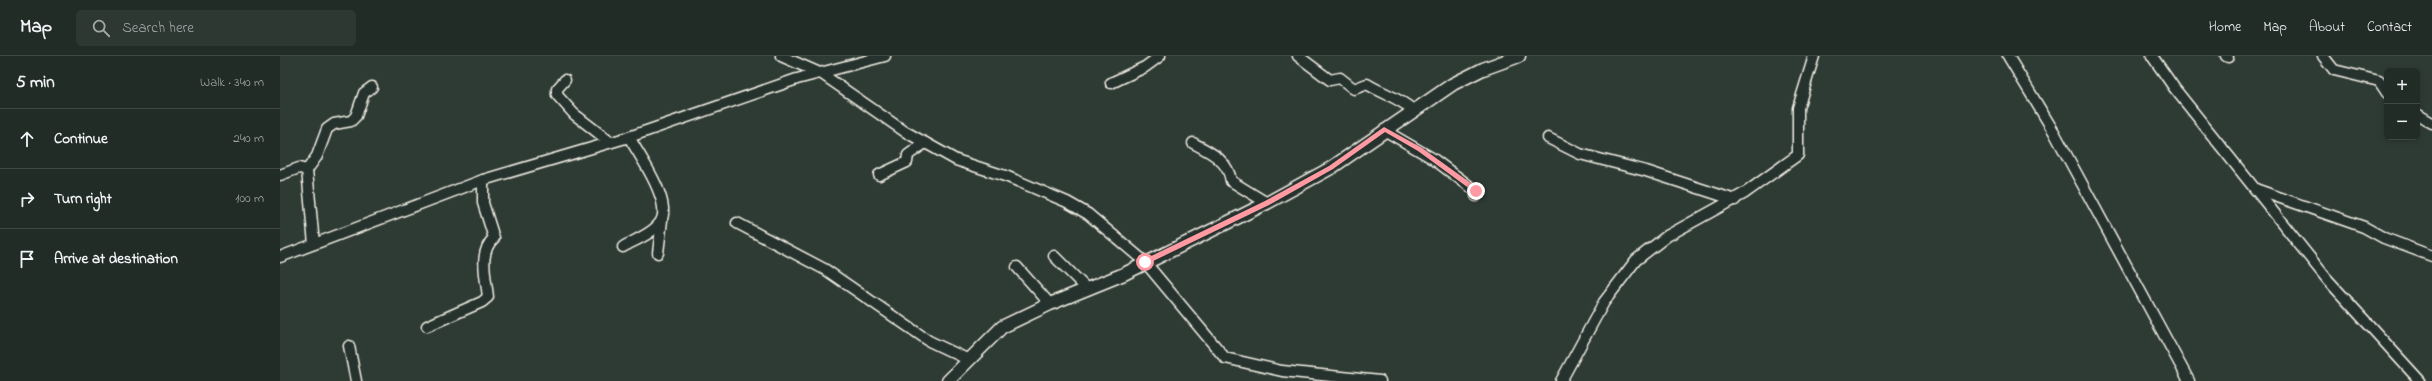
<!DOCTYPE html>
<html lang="en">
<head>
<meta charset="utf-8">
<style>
	body { margin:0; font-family:"Indie Flower",sans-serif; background:#2e3833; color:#f1f3f6 }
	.controls { position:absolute; right:12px; top:12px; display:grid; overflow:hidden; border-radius:6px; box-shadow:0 2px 6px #0003 }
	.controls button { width:36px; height:36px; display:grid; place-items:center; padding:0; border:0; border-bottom:1px solid #3f4844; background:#222c27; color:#f1f3f6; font:20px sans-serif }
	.stop { position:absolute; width:12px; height:12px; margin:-9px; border:3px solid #ff9aa2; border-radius:50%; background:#fff }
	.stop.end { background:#ff9aa2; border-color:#fff; box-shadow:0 1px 4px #0008 }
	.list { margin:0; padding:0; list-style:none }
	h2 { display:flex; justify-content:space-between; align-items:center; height:52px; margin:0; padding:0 16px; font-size:17px }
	h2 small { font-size:13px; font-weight:400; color:#a2a7a7 }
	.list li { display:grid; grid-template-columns:26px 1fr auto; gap:12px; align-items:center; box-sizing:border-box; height:60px; padding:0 16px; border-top:1px solid #3f4844 }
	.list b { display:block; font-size:15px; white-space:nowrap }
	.list em { font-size:13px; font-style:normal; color:#a2a7a7 }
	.icon { flex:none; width:22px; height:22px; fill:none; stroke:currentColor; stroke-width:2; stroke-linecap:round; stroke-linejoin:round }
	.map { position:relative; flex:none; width:2152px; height:325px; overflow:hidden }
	header { display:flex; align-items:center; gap:24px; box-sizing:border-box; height:56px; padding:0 20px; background:#222c27; border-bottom:1px solid #3f4844 }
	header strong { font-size:19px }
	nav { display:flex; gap:22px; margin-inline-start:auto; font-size:14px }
	.search { width:280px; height:36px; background:#2e3833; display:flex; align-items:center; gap:10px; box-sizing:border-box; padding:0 14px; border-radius:6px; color:#a2a7a7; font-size:15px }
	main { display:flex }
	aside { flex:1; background:#222c27 }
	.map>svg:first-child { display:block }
</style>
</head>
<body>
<header>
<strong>Map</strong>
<div class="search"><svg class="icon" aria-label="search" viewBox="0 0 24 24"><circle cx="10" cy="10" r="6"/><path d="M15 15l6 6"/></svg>Search here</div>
<nav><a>Home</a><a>Map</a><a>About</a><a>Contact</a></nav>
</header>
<main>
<aside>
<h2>5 min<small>Walk · 340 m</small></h2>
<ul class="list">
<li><svg class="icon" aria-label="ahead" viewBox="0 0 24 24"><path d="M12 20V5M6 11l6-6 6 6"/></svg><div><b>Continue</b></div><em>240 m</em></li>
<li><svg class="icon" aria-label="right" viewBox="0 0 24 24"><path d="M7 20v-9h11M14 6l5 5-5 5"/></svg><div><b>Turn right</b></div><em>100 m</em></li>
<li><svg class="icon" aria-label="arrive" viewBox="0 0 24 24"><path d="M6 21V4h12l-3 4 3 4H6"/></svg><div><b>Arrive at destination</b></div></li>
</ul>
</aside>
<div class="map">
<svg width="2152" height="325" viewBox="0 0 2152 325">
	<rect width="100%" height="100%" fill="#2e3b34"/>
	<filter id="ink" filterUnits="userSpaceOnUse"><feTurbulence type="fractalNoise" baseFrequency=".025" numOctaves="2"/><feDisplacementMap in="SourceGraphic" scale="8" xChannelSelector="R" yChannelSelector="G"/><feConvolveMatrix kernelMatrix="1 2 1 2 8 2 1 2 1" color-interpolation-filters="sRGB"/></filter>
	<g filter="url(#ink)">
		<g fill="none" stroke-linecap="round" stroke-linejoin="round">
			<defs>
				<g id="minor">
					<path d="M501 0 542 18 624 75 676 104 728 121 787 146 808 158 865 206 945 302 1002 315 1100 325"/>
					<path d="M1018 0 1050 24 1060 22 1074 33 1087 28C1103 38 1118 41 1133 54"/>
					<path d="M1728 0 1774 76 1909 325"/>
					<path d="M1872 0 1895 33 2047 223 2140 325"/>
					<path d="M1946 0 1948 1"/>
					<path d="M2043 0 2054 14 2099 25 2107 37"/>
					<path d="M285 24 277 33V39L294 58 330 86"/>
					<path d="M831 27 865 11 880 0"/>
					<path d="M2137 58 2152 67"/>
					<path d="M1104 74 1152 102 1196 135V140"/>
					<path d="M1268 82 1300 98 1366 115 1455 144"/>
					<path d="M913 87C930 96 948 104 951 125L987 147"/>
					<path d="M27 114 37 100 47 73 54 68 71 65 76 60 84 37 92 31"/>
					<path d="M0 119 19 112 27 114 34 188"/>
					<path d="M599 119 627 106 628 99 645 87"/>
					<path d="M1975 133 2084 171 2104 182 2152 200"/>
					<path d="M457 167 546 214 649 285 689 304"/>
					<path d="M343 191C355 184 374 177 381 165 392 145 359 99 349 81"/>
					<path d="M378 197 382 164"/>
					<path d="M774 200 807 233"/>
					<path d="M0 201 203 124 349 81 517 23 605 0"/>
					<path d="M737 211 770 248"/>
					<path d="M147 270 202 246 208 241C206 221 198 196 214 182L203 147V124"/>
					<path d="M69 290 76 325"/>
					<path d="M1281 325 1324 246 1356 204 1387 180 1465 137 1518 99V52L1534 0"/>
				</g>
				<path id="tertiary" d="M668 325 722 271 770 248 844 218 987 147 1051 112 1173 28 1203 13 1239 0"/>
			</defs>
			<!-- minor casing -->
			<use href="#minor" stroke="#f4f1e8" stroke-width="13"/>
			<!-- tertiary casing -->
			<use href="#tertiary" stroke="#f4f1e8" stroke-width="15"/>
			<!-- minor -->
			<use href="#minor" stroke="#26332d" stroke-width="10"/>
			<!-- tertiary -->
			<use href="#tertiary" stroke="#26332d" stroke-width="12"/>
		</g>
	</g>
	<!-- route -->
	<path fill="#ff9aa2" d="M1104 71 1142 92 1199 133V136H1194L1138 95 1105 76 1053 113 989 149 867 208H863V204L985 145 1049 110Z"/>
</svg>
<div class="controls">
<button>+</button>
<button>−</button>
</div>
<div class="stop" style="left:865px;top:206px"></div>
<div class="stop end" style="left:1196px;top:135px"></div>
</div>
</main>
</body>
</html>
